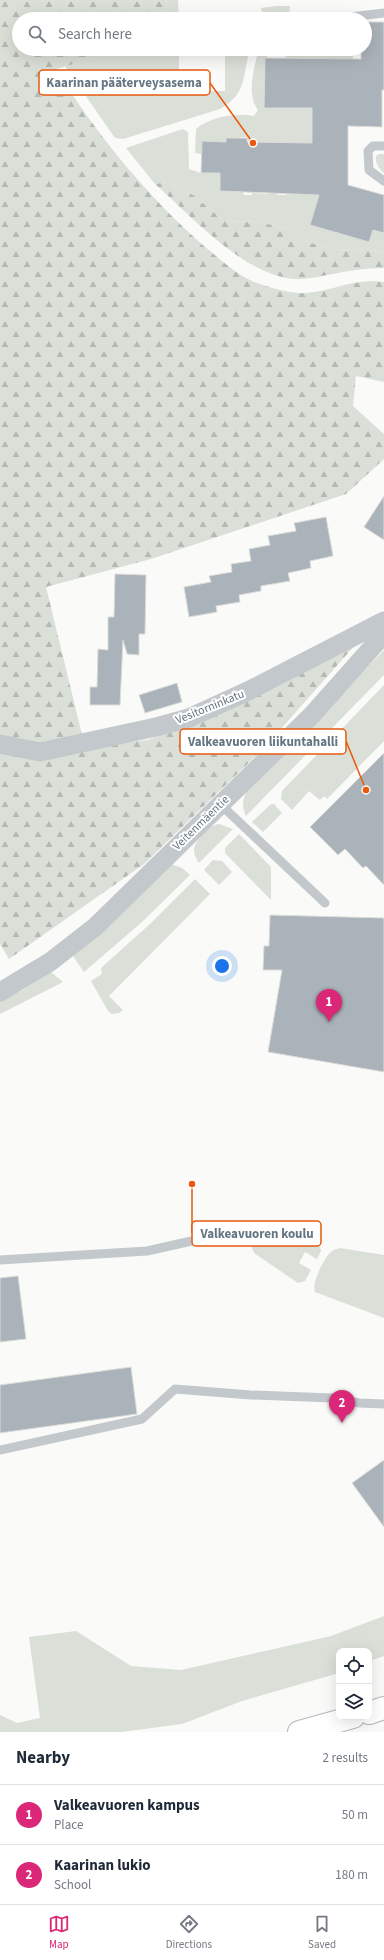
<!DOCTYPE html>
<html lang="en">
<head>
<meta charset="utf-8">
<style>
	body { margin:0; font-family:"Source Sans 3",sans-serif; background:#f6f6f7; color:#1f2937 }
	.controls { position:absolute; right:12px; bottom:12px; display:grid; overflow:hidden; border-radius:8px; box-shadow:0 4px 16px #0002 }
	.controls button { width:36px; height:36px; display:grid; place-items:center; padding:0; border:0; border-bottom:1px solid #e0e1e3; background:#fff; color:#1f2937; font:20px sans-serif }
	.you { position:absolute; left:222px; top:966px; width:14px; height:14px; margin:-10px; border:3px solid #fff; border-radius:50%; background:#1a73e8; box-shadow:0 0 0 6px #1a73e833 }
	.badge { display:grid; place-items:center; width:26px; height:26px; border-radius:50%; background:#db2777; color:#fff; font-size:13px; font-weight:700 }
	.pin { position:absolute; translate:-50% -33px; filter:drop-shadow(0 1px 2px #0008) }
	.pin::after { content:''; position:absolute; top:21px; width:14px; height:12px; background:inherit; clip-path:polygon(0 0,100% 0,50% 100%) }
	.list { margin:0; padding:0; list-style:none }
	h2 { display:flex; justify-content:space-between; align-items:center; height:52px; margin:0; padding:0 16px; font-size:17px }
	h2 small { font-size:13px; font-weight:400; color:#747a83 }
	.list li { display:grid; grid-template-columns:26px 1fr auto; gap:12px; align-items:center; box-sizing:border-box; height:60px; padding:0 16px; border-top:1px solid #e0e1e3 }
	.list b { display:block; font-size:15px; white-space:nowrap }
	.list p { margin:0; font-size:13px; white-space:nowrap; color:#747a83 }
	.list em { font-size:13px; font-style:normal; color:#747a83 }
	.icon { flex:none; width:22px; height:22px; fill:none; stroke:currentColor; stroke-width:2; stroke-linecap:round; stroke-linejoin:round }
	.map { position:relative; flex:none; width:384px; height:1732px; overflow:hidden }
	.search { position:absolute; background:#fff; box-shadow:0 4px 16px #0002; left:12px; right:12px; top:12px; height:44px; display:flex; align-items:center; gap:10px; box-sizing:border-box; padding:0 14px; border-radius:22px; color:#747a83; font-size:15px }
	.sheet { height:172px; background:#fff }
	nav { display:flex; justify-content:space-around; align-items:center; box-sizing:border-box; height:56px; border-top:1px solid #e0e1e3; background:#fff; font-size:11px; color:#747a83 }
	nav a { display:grid; justify-items:center; gap:2px }
	nav .on { color:#db2777 }
	.map>svg:first-child { display:block }
</style>
</head>
<body>
<div class="map">
<svg width="384" height="1732" viewBox="0 0 384 1732">
	<defs>
		<pattern id="forest-firs" width="22" height="20" patternUnits="userSpaceOnUse"><rect width="22" height="20" fill="#dadfd7"/><path d="M5 1l3.5 6h-7zM16 11l3.5 6h-7z" fill="#b4b9b4"/></pattern>
	</defs>
	<rect width="100%" height="100%" fill="#fafaf8"/>
	<!-- green -->
	<g fill="#dadfd7">
		<path d="M167 0H178L179 19H166Z"/>
		<path d="M276 6H290L289 15C277 18 270 21 261 10V8Z"/>
		<path d="M124 49H179V91H225V49H250C242 76 248 93 220 109L123 139 115 138 65 66Z"/>
		<path d="M259 49H267V58H265L264 108H312V143L247 142V137H240V142H234V138H227L226 142 202 141V154L195 153 196 129C210 117 236 112 254 116L258 110C246 95 254 67 259 49Z"/>
		<path d="M291 49H353V59L285 58Z"/>
		<path d="M183 129 188 132 189 169 201 173H220V191L243 192 244 195H252V193L269 194V192H277V195H286L287 193 304 195V192H319V201L317 202 310 225 369 241 373 230 384 233V253L368 250 333 249 300 240 287 228 258 222 224 221 193 195 167 182 155 184 126 148Z"/>
		<path d="M379 154H384V173C379 169 375 163 376 156Z"/>
		<path d="M384 650V675L246 816C242 807 242 802 246 792Z"/>
		<path d="M384 685V741L327 799 324 796 320 800 309 791 292 810 281 799 282 791Z"/>
		<path d="M271 804H274L282 813 263 832 252 822Z"/>
		<path d="M219 824 233 829 199 863C190 850 194 844 204 833 209 828 212 825 219 824Z"/>
		<path d="M239 834 271 867V900L225 853V848Z"/>
		<path d="M213 860 222 861 232 872 219 885 204 870Z"/>
		<path d="M171 864 182 868 190 875 142 922 84 972 73 956Z"/>
		<path d="M195 879 210 894 109 996 123 1010 119 1013 112 1014 108 1011 91 981 102 974 101 968 150 924Z"/>
		<path d="M51 972 63 982 0 1014V1001L23 990Z"/>
		<path d="M259 1238 319 1245 321 1251 317 1259 305 1252 299 1263 311 1270 305 1281 298 1283 254 1253 251 1245 253 1240Z"/>
		<path d="M340 1248 384 1255V1318L315 1292C311 1284 325 1254 334 1250 335 1249 338 1249 340 1248Z"/>
		<path d="M384 1616V1656L369 1661V1651H339V1673L242 1701 182 1724 121 1732H0V1715L17 1723 40 1718 29 1637 76 1631 131 1666 181 1670 331 1636Z"/>
	</g>
	<!-- forest -->
	<g fill="url(#forest-firs)">
		<path d="M0 0H167L166 19H19V49H124L56 69C96 134 147 196 204 246 219 258 233 272 250 280 258 284 268 287 276 289 285 291 297 294 306 293 333 291 357 277 384 282V382L356 376 353 406 384 434V459L346 494 151 559 46 587 85 747 147 740 207 717 356 644 265 747 144 864 9 959 0 944Z"/>
		<path d="M167 182 193 195 224 221 258 222 287 228 300 240 333 249 368 250 384 253V268C367 268 350 270 333 274 320 276 307 280 294 279 244 275 191 216 155 184Z"/>
	</g>
	<!-- building -->
	<g fill="#aab3b9" stroke="#dcdcda">
		<path d="M365 22H384V90H382V127L348 126V185L384 195V233L373 230 369 242 310 225 319 195 220 191V173H201L202 141 226 142V138H247V142L312 143V108H264L265 58 361 59V49H365Z"/>
		<path d="M384 496V540L364 527Z"/>
		<path d="M326 517 333 556 310 561 311 568 288 573 290 581 261 586V591L239 595 240 602 216 606 217 612 189 617 184 587 211 582 209 576 232 572 231 564 251 561 249 549 270 545 268 536 296 531 294 523Z"/>
		<path d="M115 574 146 575 145 634H139V655L127 654 123 640 120 705H90V687H97L98 649 108 650V617H114Z"/>
		<path d="M177 683 182 702 145 713 139 695Z"/>
		<path d="M384 753V885L366 866 363 868 345 849 338 855 310 827Z"/>
		<path d="M270 915 384 918V1072L268 1052 282 970H263L264 946H269Z"/>
		<path d="M18 1276 26 1339 0 1342V1278Z"/>
		<path d="M131 1367 137 1414 0 1433V1385Z"/>
		<path d="M384 1460V1527L352 1483Z"/>
	</g>
	<g fill="none" stroke-linecap="round" stroke-linejoin="round">
		<defs>
			<g id="secondary">
				<path d="M369 1713 384 1708"/>
				<path d="M299 1732 353 1717"/>
			</g>
		</defs>
		<!-- secondary casing -->
		<use href="#secondary" stroke="#b3babf" stroke-width="24"/>
		<!-- service -->
		<g stroke="#c3c8cc" stroke-width="9">
			<path d="M333 19 384 13"/>
			<path d="M384 146H373L368 151 369 170 384 181"/>
			<path d="M220 804 325 903"/>
			<path d="M0 1260 147 1251 214 1236 222 1228"/>
			<path d="M0 1450 142 1419 175 1389 251 1395 332 1398 359 1403 384 1404"/>
		</g>
		<!-- minor -->
		<g stroke="#c3c8cc" stroke-width="19">
			<path d="M0 744 40 752 156 727 189 718 248 691 384 621"/>
			<path d="M0 992 50 962 95 927 312 715 384 634"/>
		</g>
		<!-- secondary -->
		<use href="#secondary" stroke="#fff" stroke-width="22"/>
	</g>
	<g text-anchor="middle" dominant-baseline="central" stroke-width="4" stroke-linejoin="round" paint-order="stroke">
		<!-- street labels -->
		<g font-size="12" fill="#657683" stroke="#fff">
			<text transform="translate(210 707) rotate(-22)">Vesitorninkatu</text>
			<text transform="translate(201 823) rotate(-44)">Veitenmäentie</text>
		</g>
	</g>
	<!-- callouts -->
	<path fill="none" stroke="#e8590c" stroke-width="1.5" d="M253 143L210 83M366 790L346 741M192 1184L192 1233"/>
	<g fill="#e8590c" stroke="#fff" stroke-width="1.5">
		<circle cx="253" cy="143" r="4"/>
		<circle cx="366" cy="790" r="4"/>
		<circle cx="192" cy="1184" r="4"/>
	</g>
	<g fill="#fff" stroke="#e8590c" stroke-width="1.5">
		<rect x="39" y="70" width="171" height="25" rx="4"/>
		<rect x="180" y="729" width="166" height="25" rx="4"/>
		<rect x="192" y="1221" width="129" height="25" rx="4"/>
	</g>
	<g font-size="13" text-anchor="middle" font-weight="bold" fill="#657683">
		<text x="124" y="87">Kaarinan pääterveysasema</text>
		<text x="263" y="746">Valkeavuoren liikuntahalli</text>
		<text x="257" y="1238">Valkeavuoren koulu</text>
	</g>
</svg>
<div class="controls">
<button><svg class="icon" aria-label="locate" viewBox="0 0 24 24"><circle cx="12" cy="12" r="6"/><path d="M12 2v4M12 18v4M2 12h4M18 12h4"/></svg></button>
<button><svg class="icon" aria-label="layers" viewBox="0 0 24 24"><path d="M12 4l9 5-9 5-9-5zM3 14l9 5 9-5"/></svg></button>
</div>
<div class="you"></div>
<div class="pin badge" style="left:329px;top:1022px">1</div>
<div class="pin badge" style="left:342px;top:1423px">2</div>
<div class="search"><svg class="icon" aria-label="search" viewBox="0 0 24 24"><circle cx="10" cy="10" r="6"/><path d="M15 15l6 6"/></svg>Search here</div>
</div>
<section class="sheet">
<h2>Nearby<small>2 results</small></h2>
<ul class="list">
<li><span class="badge">1</span><div><b>Valkeavuoren kampus</b><p>Place</p></div><em>50 m</em></li>
<li><span class="badge">2</span><div><b>Kaarinan lukio</b><p>School</p></div><em>180 m</em></li>
</ul>
</section>
<nav>
<a class="on"><svg class="icon" aria-label="map" viewBox="0 0 24 24"><path d="M3 6l6-2 6 2 6-2v14l-6 2-6-2-6 2zM9 4v14M15 6v14"/></svg>Map</a>
<a><svg class="icon" aria-label="directions" viewBox="0 0 24 24"><path d="M12 3l9 9-9 9-9-9zM9 14v-3h6M13 9l2 2-2 2"/></svg>Directions</a>
<a><svg class="icon" aria-label="saved" viewBox="0 0 24 24"><path d="M7 4h10v16l-5-4-5 4z"/></svg>Saved</a>
</nav>
</body>
</html>
